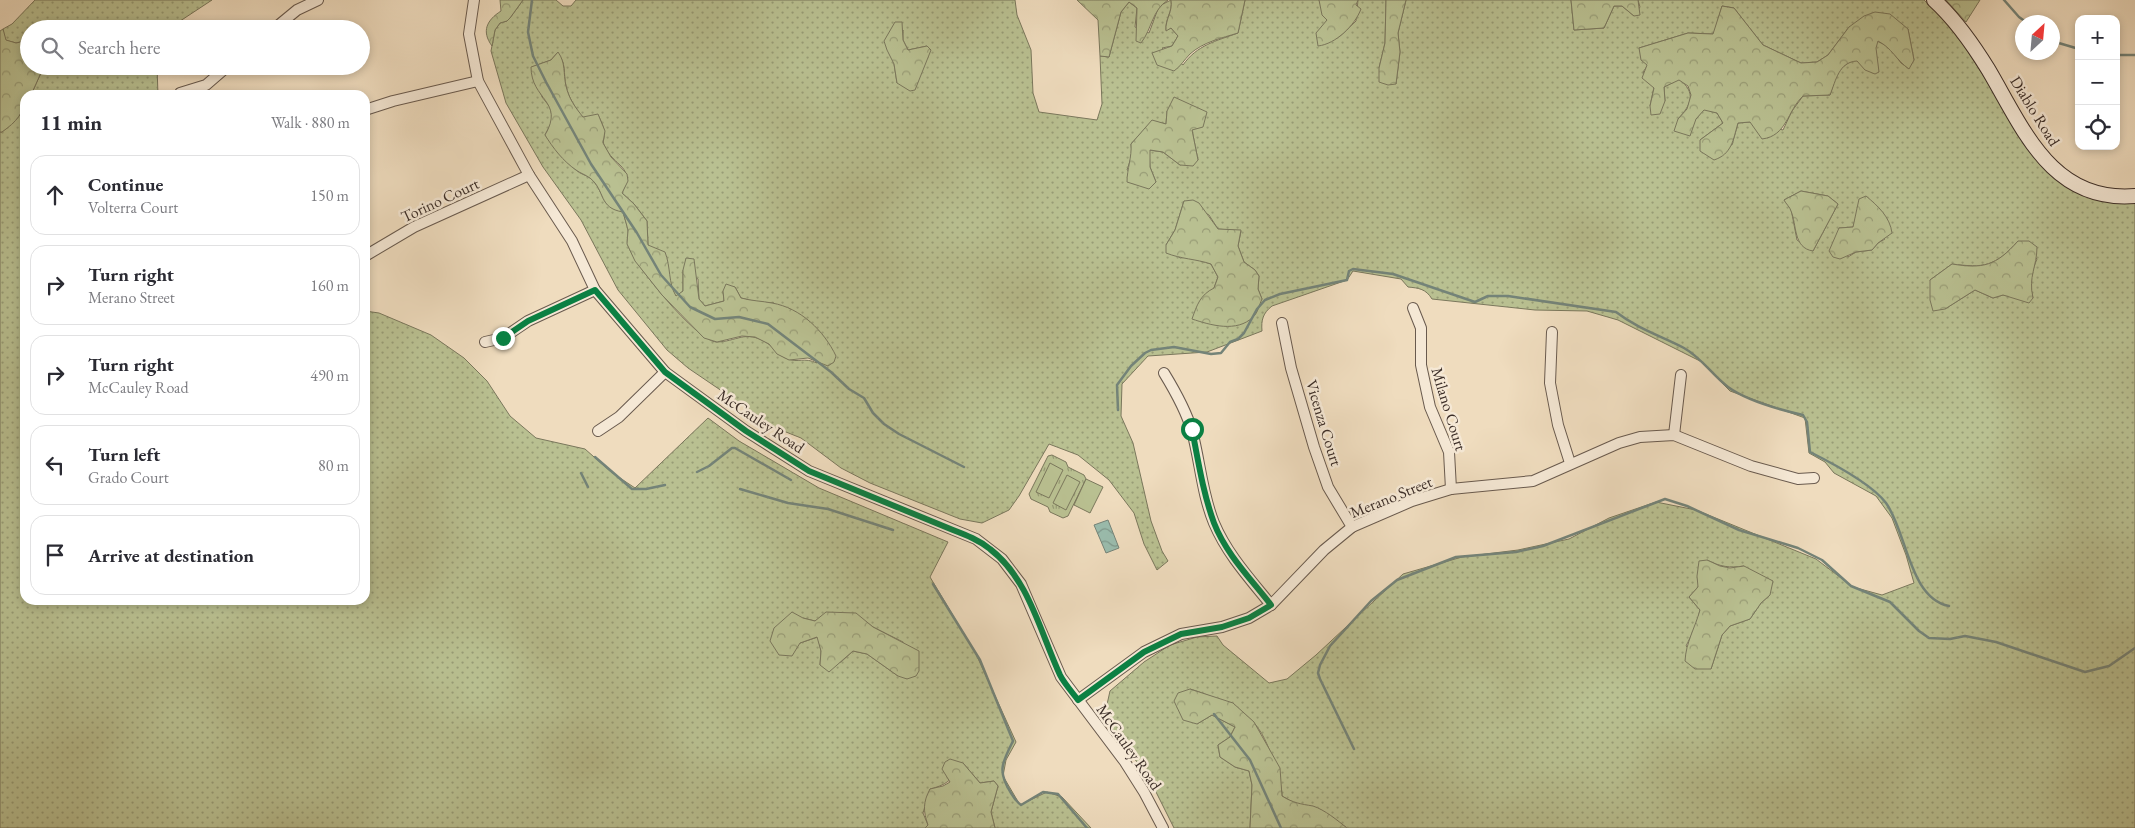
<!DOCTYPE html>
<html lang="en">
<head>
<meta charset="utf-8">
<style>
	body { margin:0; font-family:"EB Garamond",serif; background:#f2f2f3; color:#2b2b33 }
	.controls { position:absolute; right:15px; top:15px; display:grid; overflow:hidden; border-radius:10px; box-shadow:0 2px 8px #0003 }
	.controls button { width:45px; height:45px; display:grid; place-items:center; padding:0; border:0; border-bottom:1px solid #e1e1e2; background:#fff; color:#2b2b33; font:25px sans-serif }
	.compass { position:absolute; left:2015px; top:15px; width:45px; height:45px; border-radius:50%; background:#fff; box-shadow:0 2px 8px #0003; rotate:26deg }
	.stop { position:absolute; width:15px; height:15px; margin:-11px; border:4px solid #0b8043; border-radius:50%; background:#fff }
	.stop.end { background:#0b8043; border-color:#fff; box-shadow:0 1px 5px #0008 }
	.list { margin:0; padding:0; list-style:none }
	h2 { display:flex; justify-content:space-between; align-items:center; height:65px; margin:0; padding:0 20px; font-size:21px }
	h2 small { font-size:16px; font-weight:400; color:#7c7c81 }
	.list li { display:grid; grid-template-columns:32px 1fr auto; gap:15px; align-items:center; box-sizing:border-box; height:80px; margin:0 10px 10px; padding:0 10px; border:1px solid #e1e1e2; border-radius:15px }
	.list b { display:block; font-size:19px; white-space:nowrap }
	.list p { margin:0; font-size:16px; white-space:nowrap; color:#7c7c81 }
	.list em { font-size:16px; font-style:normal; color:#7c7c81 }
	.icon { flex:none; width:28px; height:28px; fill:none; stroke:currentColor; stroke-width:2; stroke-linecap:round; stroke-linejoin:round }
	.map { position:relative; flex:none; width:2135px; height:828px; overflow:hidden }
	.search { position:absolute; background:#fff; box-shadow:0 2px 8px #0003; left:20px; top:20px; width:350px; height:55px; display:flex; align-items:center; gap:12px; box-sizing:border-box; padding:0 18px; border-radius:28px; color:#7c7c81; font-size:19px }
	.panel { position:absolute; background:#fff; box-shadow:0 2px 8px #0003; left:20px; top:90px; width:350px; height:515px; border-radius:15px }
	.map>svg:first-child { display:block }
</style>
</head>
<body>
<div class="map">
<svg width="2135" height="828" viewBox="0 0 2135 828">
	<defs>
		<pattern id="grass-dots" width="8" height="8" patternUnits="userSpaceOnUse" patternTransform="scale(1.25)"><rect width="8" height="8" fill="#b9c091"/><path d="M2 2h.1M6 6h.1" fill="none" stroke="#989c76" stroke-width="1.8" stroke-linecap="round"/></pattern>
		<pattern id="forest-crowns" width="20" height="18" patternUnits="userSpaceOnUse" patternTransform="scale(1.25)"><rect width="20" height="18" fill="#b9c091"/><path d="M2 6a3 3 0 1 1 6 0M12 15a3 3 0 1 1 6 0" fill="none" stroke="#989c76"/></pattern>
		<pattern id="park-tufts" width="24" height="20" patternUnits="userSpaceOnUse" patternTransform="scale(1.25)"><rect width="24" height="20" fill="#b9c091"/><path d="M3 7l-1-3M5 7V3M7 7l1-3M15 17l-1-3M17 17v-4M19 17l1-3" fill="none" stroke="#989c76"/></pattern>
		<pattern id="water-waves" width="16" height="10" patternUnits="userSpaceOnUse" patternTransform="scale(1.25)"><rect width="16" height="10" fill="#9abcad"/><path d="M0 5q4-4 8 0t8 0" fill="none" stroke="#7f998d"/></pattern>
	</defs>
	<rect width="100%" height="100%" fill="#efdcbe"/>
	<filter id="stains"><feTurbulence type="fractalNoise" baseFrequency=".004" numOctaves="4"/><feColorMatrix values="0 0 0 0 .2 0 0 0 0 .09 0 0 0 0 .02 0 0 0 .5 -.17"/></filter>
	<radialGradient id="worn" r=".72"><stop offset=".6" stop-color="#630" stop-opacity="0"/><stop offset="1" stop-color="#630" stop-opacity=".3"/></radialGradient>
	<!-- grass -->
	<g fill="url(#grass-dots)" stroke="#7a775c" fill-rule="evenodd">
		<path d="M35 0H212L168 29H29V40L16 43 5 40 3 29 12 24Z"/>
		<path d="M523 0H556L563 6H571L576 0H1015L1017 15 1031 50 1033 93 1039 112 1097 120 1102 104 1100 56 1109 57 1121 12 1129 2 1137 8 1135 27 1149 33 1159 6 1171 0C1173 12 1165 18 1166 30L1171 28 1178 36 1172 46 1162 48 1183 65C1197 45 1216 41 1238 33L1245 0H1319L1327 20 1339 37 1356 21 1358 0H1386L1385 43 1379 68 1396 84 1400 52 1398 33 1406 0H1571L1574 30 1604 28 1614 6H1622L1634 16 1640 7 1638 0H1924L1952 27 2008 114 2024 145 2044 168 2061 183 2083 195 2135 201V828H1347C1325 811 1304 810 1282 796 1282 786 1278 776 1275 766 1270 751 1265 736 1255 724 1244 710 1208 694 1190 689L1197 724 1212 715 1235 727 1230 737 1218 745 1220 757 1235 767 1249 771 1252 785 1250 828H1174L1149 778 1104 718 1110 691 1144 662 1170 645 1197 637 1217 636 1223 645 1269 683 1287 679 1316 655 1403 574 1462 557 1518 550 1569 539 1609 518 1656 502 1696 510 1816 559 1853 587 1882 595 1914 583 1906 555 1892 518 1876 496 1834 473 1825 462 1809 453 1805 418 1730 391 1700 361 1618 320 1587 311 1535 310 1432 299C1426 289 1419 288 1408 287L1401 279 1353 271 1347 280 1272 306C1263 313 1261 320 1262 331L1207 352 1148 356 1122 384 1121 416 1133 443 1151 521 1162 551 1168 561 1157 570 1144 544 1134 513 1109 480 1078 455 1049 444 1019 496 1009 510 982 523 960 519 870 483 841 468 801 438 776 428 741 404 688 368 667 350 618 290 581 220 543 167 506 103 491 51 495 30 500 23 507 21 510 18ZM1722 6 1734 8 1763 45 1801 63 1817 62 1828 55 1849 27 1908 29 1914 60 1908 68 1901 63 1889 47 1877 41C1872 61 1850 57 1841 69 1835 75 1833 87 1830 95L1803 96 1792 111 1783 130 1750 122 1738 123 1732 145 1700 140 1723 123 1717 113 1704 109 1696 119H1678C1691 105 1697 93 1679 79L1664 87 1665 101 1650 106 1654 87 1643 72 1648 65 1639 48 1688 33 1714 34ZM903 30V40L908 50 927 46 897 83 894 64ZM557 53C567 63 563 73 566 86 569 99 575 107 583 118L598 115C600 119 603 125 604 130 606 135 602 140 604 145 614 168 636 165 622 193L634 204 647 221 648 245 676 297 683 291V270L698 279 699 299 705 306 724 301 723 291 735 287 741 298 757 302 774 303 817 363C804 357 798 363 788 359 778 356 775 348 767 343 745 329 737 342 716 342 697 341 633 264 628 245 626 240 629 235 628 230 627 224 624 217 623 211 598 208 606 191 590 178 586 175 580 174 576 170 564 161 555 146 545 135L553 120 550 107 542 97 532 67 551 60ZM1167 111 1192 130 1198 160 1180 165 1163 152 1149 150 1150 167 1156 182 1127 170 1132 155 1131 144 1152 121 1166 124ZM1801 191 1828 196 1838 204 1813 251 1797 240 1791 209 1784 200ZM1184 201 1209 215 1218 229 1241 231 1238 246 1244 262 1255 270 1259 276 1258 289 1262 299 1250 320 1226 326 1214 288 1218 277 1211 264 1188 257 1180 258 1166 245 1175 230ZM1856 217 1885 239 1878 243 1872 250 1856 252 1848 257 1839 228 1853 227ZM2018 241 2037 259C2031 273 2029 283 2033 298L2003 295 1993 298 1975 290 1945 309 1930 280 1952 264C1984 268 1995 267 2018 241ZM1707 560C1721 567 1729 568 1744 566L1770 595 1761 603 1750 619 1730 626 1722 635 1711 669 1686 646 1696 626 1700 610 1689 597 1698 587Z"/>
		<path d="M44 66H157L158 95H31Z"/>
		<path d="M25 107V600H365V311L379 313 431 335 464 358 487 381 510 416 536 438 585 449 611 472 635 488 708 418 739 441 819 488 948 542 930 577 976 654 1016 742 1006 760 1003 776 1020 805 1047 792 1062 797 1091 828H995L991 812 998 786 994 781 980 783 963 763C952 778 950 784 930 789L923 813 928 825 925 828H0V132H2L22 113ZM803 618 815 621H865L873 627 903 642 898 676 867 654 853 651 841 662 820 665 821 651 818 637 800 643Z"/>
	</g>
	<!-- forest -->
	<g fill="url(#forest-crowns)" stroke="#7a775c">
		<path d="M500 0H523L510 18 507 21 500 23 495 30 492 46C481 31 487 20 501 11Z"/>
		<path d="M1077 0H1168C1152 10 1152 29 1141 43L1136 41 1137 8 1129 2 1121 12 1109 57 1100 56 1098 20Z"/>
		<path d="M1171 0H1245L1238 33C1222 38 1203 42 1190 54 1184 60 1181 66 1174 71L1157 65 1152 53 1172 46 1178 36 1171 28 1166 31C1165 19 1173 12 1171 0Z"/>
		<path d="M1319 0H1358L1356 5 1361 9C1355 25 1336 44 1318 46L1316 33 1327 20 1322 15Z"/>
		<path d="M1386 0H1406L1398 33 1400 52 1396 84 1388 85 1379 82V68L1385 43Z"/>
		<path d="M1571 0H1638L1640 15 1634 16 1622 6H1614L1604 28 1574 30Z"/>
		<path d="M1946 0H1980L1966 22Z"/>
		<path d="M1722 6 1734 8 1763 45 1801 63 1817 62 1828 55 1849 27 1864 16 1875 12 1890 14 1908 29 1914 60 1909 69C1896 60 1892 48 1878 41L1876 48 1879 72 1875 74 1865 70 1857 61C1839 62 1836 80 1830 95L1803 96C1787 111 1787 136 1762 139L1750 122 1738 123C1733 140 1732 154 1714 160L1700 151V140L1723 123 1717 113 1704 110 1696 119 1690 136 1674 131 1678 119 1687 109 1691 95 1688 86 1679 80 1664 87 1665 101 1660 114 1651 115 1650 106 1654 88 1642 78 1647 65 1641 60 1639 48 1688 33 1713 34Z"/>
		<path d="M895 22H902L903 40 908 50 927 46 931 50 915 90 910 91 897 83 894 64 887 50 884 41Z"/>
		<path d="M3 29 6 40 16 43 29 40V66H44L31 95H25C25 113 16 122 2 132H0V31Z"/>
		<path d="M558 52C566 63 563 73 566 86 569 99 575 107 583 117L598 114 605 131 603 143 611 157 627 174 628 181 622 193 634 204 647 221 648 245 665 252C671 267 668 283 676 296L683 291V270L686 258 694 259 699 299 705 306 724 301 723 291 726 284 735 287 741 298C752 301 762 301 772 303 801 308 824 331 836 356L834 362 828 366 808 358 789 360 777 354 769 344 755 337 742 336 717 342 704 338 662 295 635 261 627 244 628 230 623 212C598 208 606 191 590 178 586 175 580 173 576 170 563 161 553 148 545 135 565 101 531 100 531 67L551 60Z"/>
		<path d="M1174 97 1207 112 1203 127 1192 130 1198 160 1193 166 1180 165 1163 152 1150 150V167L1156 182 1149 189 1127 182C1127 169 1132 157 1131 144L1152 120 1166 124 1167 111Z"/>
		<path d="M1801 191 1828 196 1838 204 1813 251C1793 248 1797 225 1791 211 1790 207 1786 204 1784 200Z"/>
		<path d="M1866 196C1878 206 1890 217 1892 233L1878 243 1872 250 1856 252 1840 259 1833 257 1829 251 1839 228 1853 227 1859 199Z"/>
		<path d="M1193 200 1199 203 1218 229 1241 230 1238 246 1244 262 1255 270 1259 276 1258 289 1262 299C1259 305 1258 313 1253 317 1237 333 1210 325 1192 319 1197 305 1200 295 1214 288L1218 277 1211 264C1196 259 1181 259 1166 253V245L1175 230 1184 201Z"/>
		<path d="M2018 241H2029L2037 247C2037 267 2028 276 2033 298L2029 303 2003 295 1993 298 1975 290 1945 309 1933 311 1930 300V280L1952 264C1983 269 1996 266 2018 241Z"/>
		<path d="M1707 560 1720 566 1730 568 1744 566 1773 581 1770 595 1761 603 1750 619 1730 626 1722 635 1711 669H1695L1685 661C1686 642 1695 628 1700 610L1689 597 1698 587 1697 576 1699 561Z"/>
		<path d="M792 612 803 618 815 621 826 612 856 613 873 627 919 651V671L916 676 907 679 898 676 867 654 853 651 829 672 820 665 821 651 817 637 800 643 792 656 779 655 770 641 774 628Z"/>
		<path d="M1190 689 1233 703 1254 722 1280 768 1282 796C1293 803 1301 804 1313 806 1325 810 1337 820 1347 828H1250L1252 785 1249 771 1235 767 1220 757 1218 745 1230 737 1235 727 1212 715 1197 724 1183 720 1174 701 1178 693Z"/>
		<path d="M950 759 963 763 980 783 994 781 998 786 991 812 995 828H925L928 825C923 811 923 802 930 789L943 786 950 782 942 769 945 762Z"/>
	</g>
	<!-- park -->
	<path fill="url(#park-tufts)" stroke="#7a775c" d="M1052 455 1066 462 1068 467 1084 475 1086 479 1068 516 1063 518 1050 512 1048 507 1031 499 1029 494 1048 456Z"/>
	<!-- pitch -->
	<g fill="#b9c091" stroke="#7a775c">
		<path d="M1050 463 1063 470 1049 498 1036 492Z"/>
		<path d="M1067 475 1080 482 1066 510 1053 503Z"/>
		<path d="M1086 479 1103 487 1090 513 1074 505Z"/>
	</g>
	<!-- water -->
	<path fill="url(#water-waves)" stroke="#748378" d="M1108 520 1119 548 1106 553 1094 525Z"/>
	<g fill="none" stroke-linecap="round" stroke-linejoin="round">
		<!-- stream -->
		<g stroke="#748378" stroke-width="2.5">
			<path d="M532 0 528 32 533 56 546 82 591 164 637 233 661 275 690 307 715 319 739 317 768 324 831 372 849 389 864 398 873 413 884 424 899 434 964 467"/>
			<path d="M2004 0 2019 17 2026 22"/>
			<path d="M2052 41 2079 49"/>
			<path d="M2116 55H2135"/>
			<path d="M1118 410 1117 385 1131 366 1145 353 1151 350 1174 347 1211 354 1221 353 1230 342 1238 339 1244 333 1257 309 1265 300 1280 294 1347 280 1349 271 1353 269 1393 274 1475 302 1488 296H1508L1616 312C1638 329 1661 336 1684 348 1702 358 1712 375 1728 387 1746 400 1781 410 1803 415L1807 422 1810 452C1832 463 1872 484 1886 503 1907 532 1909 598 1949 606"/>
			<path d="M595 457 632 489H646L665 485"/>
			<path d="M697 472 709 466 732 448H735L791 480"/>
			<path d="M581 473 588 487"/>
			<path d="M740 489 788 503 828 509 893 530"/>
			<path d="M933 584 980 660 1013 741C1002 763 997 771 1011 793 1014 798 1017 802 1021 805L1043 792 1058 794 1087 828"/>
			<path d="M1214 714 1250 760 1281 828"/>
			<path d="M1354 749 1320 679 1318 673 1320 665 1330 646 1371 601 1397 580 1456 557 1516 552 1543 546 1665 499 1687 506 1739 530 1798 548 1822 560 1851 586 1890 602 1919 631 1929 638 1950 639 1965 636 1996 642 2085 672 2109 666 2135 648"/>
		</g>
		<defs>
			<g id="street">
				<path d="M474 0 469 34 478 81 529 175 572 241 595 290 665 372 746 431 809 471 976 539 1002 559 1021 584 1061 677 1125 762 1144 792 1163 828"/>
				<path d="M274 29 297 10 318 0"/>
				<path d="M180 93 206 85 228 66"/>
				<path d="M365 110 393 101 478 81"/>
				<path d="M365 256 414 227 529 175"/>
				<path d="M1413 308 1421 328V365L1430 407 1449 452 1451 489"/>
				<path d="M1282 323 1291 368 1314 447 1328 487 1352 527"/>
				<path d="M1552 332 1550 383 1558 425 1570 463"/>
				<path d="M485 342 503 338 528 321 595 290"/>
				<path d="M1164 373C1175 391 1186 410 1192 431 1200 461 1202 494 1214 523 1227 554 1250 579 1271 605"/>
				<path d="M598 431 619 417 665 372"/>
				<path d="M1674 435 1681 375"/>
				<path d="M1078 700 1144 652 1181 634 1222 627 1249 618 1271 605 1324 550 1352 527 1412 501 1451 489 1533 481 1619 443 1640 437 1674 435 1751 466 1798 479 1814 478"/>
			</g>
			<path id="secondary" d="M1934 0C1956 20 1972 43 1988 69 2023 128 2051 203 2135 196"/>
		</defs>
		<!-- street casing -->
		<use href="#street" stroke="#695a4e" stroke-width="12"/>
		<!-- secondary casing -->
		<use href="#secondary" stroke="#3c2e28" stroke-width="16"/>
		<!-- street -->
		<use href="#street" stroke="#f5e8d5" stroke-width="10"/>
		<!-- secondary -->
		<use href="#secondary" stroke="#f5e8d5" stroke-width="14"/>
	</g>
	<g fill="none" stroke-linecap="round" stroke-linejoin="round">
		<!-- route -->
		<path stroke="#0b8043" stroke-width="6" d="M503 338 528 321 595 290 665 372 746 431 809 471 953 530C966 535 979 540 990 549 1029 579 1040 632 1060 675 1064 683 1072 692 1078 700L1144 652 1181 634 1222 627 1249 618 1271 605C1251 579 1226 554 1214 523 1203 493 1198 460 1192 429"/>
	</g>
	<g text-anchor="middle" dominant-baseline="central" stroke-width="5" stroke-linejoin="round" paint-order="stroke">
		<!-- street labels -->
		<g font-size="16" fill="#3c2e28" stroke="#f5e8d5">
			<text transform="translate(2035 111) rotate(58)">Diablo Road</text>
			<text transform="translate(440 200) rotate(-25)">Torino Court</text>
			<text transform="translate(1449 409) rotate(73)">Milano Court</text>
			<text transform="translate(761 421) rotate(34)">McCauley Road</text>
			<text transform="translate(1324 423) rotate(73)">Vicenza Court</text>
			<text transform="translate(1391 497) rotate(-22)">Merano Street</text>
			<text transform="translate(1129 747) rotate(55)">McCauley Road</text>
		</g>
	</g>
	<rect width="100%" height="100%" filter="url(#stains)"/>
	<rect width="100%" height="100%" fill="url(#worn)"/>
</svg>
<div class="controls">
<button>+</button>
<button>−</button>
<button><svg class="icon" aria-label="locate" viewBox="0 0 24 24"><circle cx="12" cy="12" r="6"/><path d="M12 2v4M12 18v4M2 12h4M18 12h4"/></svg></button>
</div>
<svg class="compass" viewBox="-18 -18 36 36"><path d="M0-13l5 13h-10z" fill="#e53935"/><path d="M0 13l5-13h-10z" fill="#7c7c81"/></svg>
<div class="stop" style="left:1192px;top:429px"></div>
<div class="stop end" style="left:503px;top:338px"></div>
<div class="search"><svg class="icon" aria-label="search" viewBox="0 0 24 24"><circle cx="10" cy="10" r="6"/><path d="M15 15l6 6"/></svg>Search here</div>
<section class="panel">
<h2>11 min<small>Walk · 880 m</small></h2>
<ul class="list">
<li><svg class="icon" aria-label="ahead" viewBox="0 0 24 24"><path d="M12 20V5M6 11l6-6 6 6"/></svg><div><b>Continue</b><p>Volterra Court</p></div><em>150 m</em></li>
<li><svg class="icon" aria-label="right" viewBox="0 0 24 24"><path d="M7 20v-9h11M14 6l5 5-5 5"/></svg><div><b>Turn right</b><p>Merano Street</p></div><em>160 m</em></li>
<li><svg class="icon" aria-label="right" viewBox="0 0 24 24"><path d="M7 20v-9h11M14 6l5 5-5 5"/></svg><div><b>Turn right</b><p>McCauley Road</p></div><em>490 m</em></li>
<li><svg class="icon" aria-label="left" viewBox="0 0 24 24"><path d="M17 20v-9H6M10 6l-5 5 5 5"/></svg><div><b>Turn left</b><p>Grado Court</p></div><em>80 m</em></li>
<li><svg class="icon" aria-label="arrive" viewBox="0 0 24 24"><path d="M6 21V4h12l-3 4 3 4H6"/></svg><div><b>Arrive at destination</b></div></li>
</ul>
</section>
</div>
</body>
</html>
